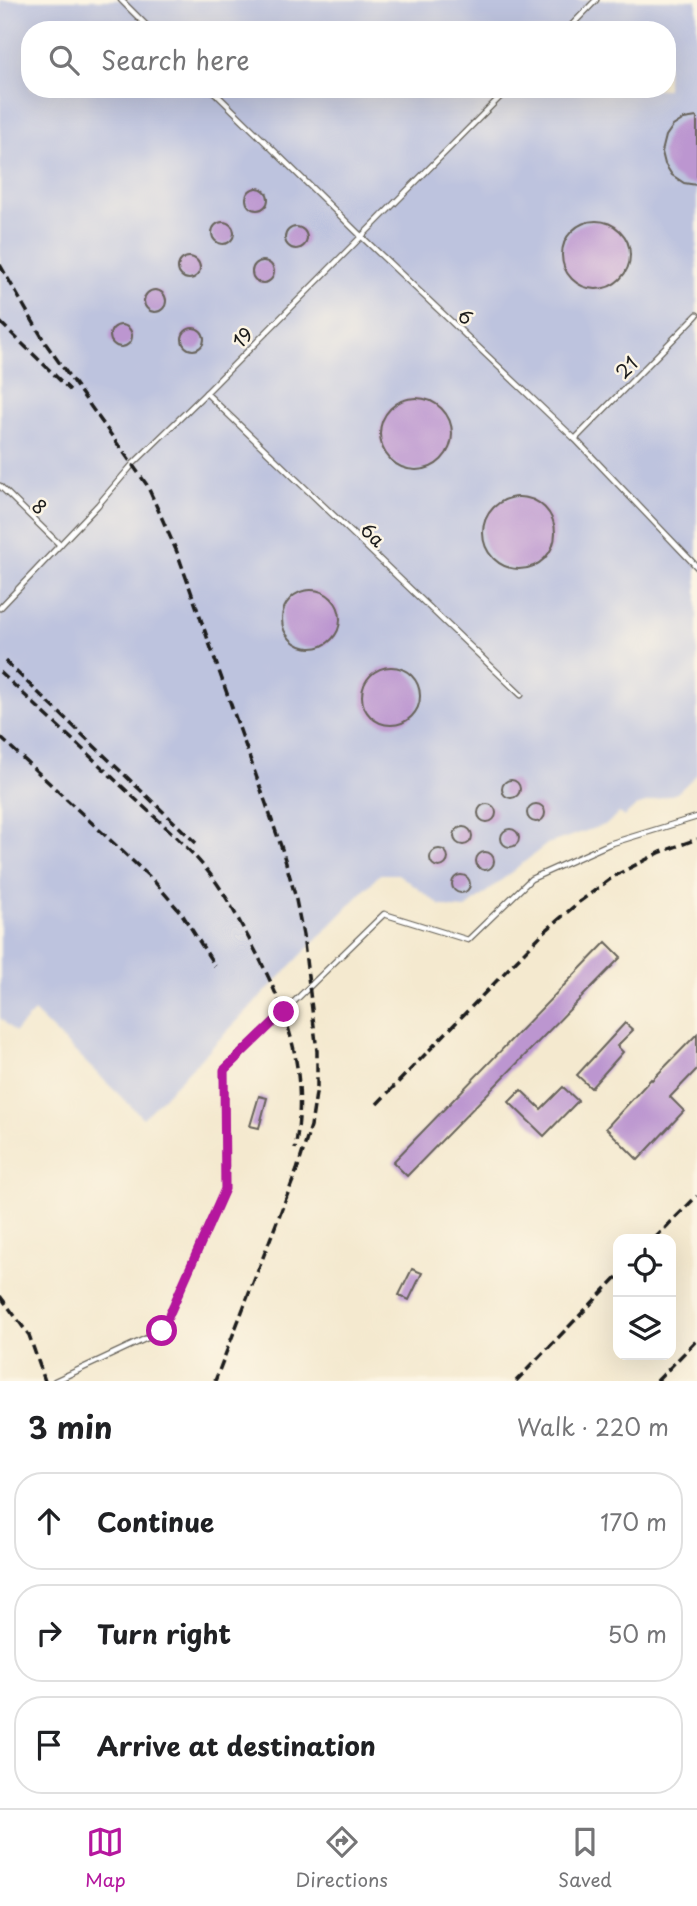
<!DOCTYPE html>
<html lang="en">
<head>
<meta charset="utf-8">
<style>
	body { margin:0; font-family:"Playpen Sans",sans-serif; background:#f2f2f2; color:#202124 }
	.controls { position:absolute; right:21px; bottom:21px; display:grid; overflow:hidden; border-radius:14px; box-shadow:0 7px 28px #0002 }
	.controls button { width:63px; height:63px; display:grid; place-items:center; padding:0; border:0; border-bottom:2px solid #e0e0e0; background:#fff; color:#202124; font:35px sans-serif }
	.stop { position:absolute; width:21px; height:21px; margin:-16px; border:5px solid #b5179e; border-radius:50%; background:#fff }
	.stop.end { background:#b5179e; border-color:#fff; box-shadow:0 2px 7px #0008 }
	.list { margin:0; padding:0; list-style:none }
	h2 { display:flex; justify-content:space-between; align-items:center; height:91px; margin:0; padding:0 28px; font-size:30px }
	h2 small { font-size:23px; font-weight:400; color:#757577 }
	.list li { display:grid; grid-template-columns:46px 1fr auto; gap:21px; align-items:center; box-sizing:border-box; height:98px; margin:0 14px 14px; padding:0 14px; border:2px solid #e0e0e0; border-radius:28px }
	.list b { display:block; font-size:26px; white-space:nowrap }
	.list em { font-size:23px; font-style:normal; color:#757577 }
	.icon { flex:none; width:38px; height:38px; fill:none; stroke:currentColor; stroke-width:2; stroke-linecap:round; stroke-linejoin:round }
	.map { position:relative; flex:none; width:697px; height:1381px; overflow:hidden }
	.search { position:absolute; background:#fff; box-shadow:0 7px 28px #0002; left:21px; right:21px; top:21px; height:77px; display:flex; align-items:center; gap:18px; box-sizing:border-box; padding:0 24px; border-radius:28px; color:#757577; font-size:26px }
	.sheet { height:427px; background:#fff }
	nav { display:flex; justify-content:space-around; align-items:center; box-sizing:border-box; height:98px; border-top:2px solid #e0e0e0; background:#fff; font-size:19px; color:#757577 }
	nav a { display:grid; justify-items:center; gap:4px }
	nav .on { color:#b5179e }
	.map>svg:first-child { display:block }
</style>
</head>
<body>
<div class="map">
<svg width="697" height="1381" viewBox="0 0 697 1381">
	<rect width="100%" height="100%" fill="#fcf5e5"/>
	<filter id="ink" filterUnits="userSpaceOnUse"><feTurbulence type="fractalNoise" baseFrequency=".0143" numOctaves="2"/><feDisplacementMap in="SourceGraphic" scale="14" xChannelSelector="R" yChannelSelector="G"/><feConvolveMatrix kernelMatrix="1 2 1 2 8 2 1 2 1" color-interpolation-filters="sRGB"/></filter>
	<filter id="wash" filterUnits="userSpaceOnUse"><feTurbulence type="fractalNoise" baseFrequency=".00686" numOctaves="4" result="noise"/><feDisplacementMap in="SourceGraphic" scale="28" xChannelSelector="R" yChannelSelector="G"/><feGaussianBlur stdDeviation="1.57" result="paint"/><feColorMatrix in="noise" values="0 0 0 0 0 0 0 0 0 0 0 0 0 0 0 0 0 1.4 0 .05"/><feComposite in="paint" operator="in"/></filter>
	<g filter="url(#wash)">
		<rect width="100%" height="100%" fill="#f4e9cf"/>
		<!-- industrial -->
		<path fill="#bdc3de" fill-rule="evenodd" d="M0 0H697V774L677 793 636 806 624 817 619 813 607 824 547 844 465 909 452 908 440 905 398 874H380L143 1118 34 1012 15 1032 0 1018ZM30 30H667V89H30Z"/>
		<g id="blocks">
			<!-- building -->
			<g fill="#bc96d0">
				<path d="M697 117V185L684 183 672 175 665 164 662 152 666 136 673 126 684 119Z"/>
				<circle cx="257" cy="199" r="11"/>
				<circle cx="596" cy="255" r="34"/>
				<circle cx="223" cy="233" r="11"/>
				<circle cx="296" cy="238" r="11"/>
				<circle cx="189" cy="268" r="11"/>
				<circle cx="263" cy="272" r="11"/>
				<circle cx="155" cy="301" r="11"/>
				<circle cx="121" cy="336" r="11"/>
				<circle cx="193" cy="339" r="11"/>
				<circle cx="416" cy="434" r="36"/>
				<circle cx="519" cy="533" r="36"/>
				<circle cx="311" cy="619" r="29"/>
				<circle cx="391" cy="696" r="29"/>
				<circle cx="511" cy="789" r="9"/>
				<circle cx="487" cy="813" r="9"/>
				<circle cx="536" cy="813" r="9"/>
				<circle cx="463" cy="836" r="9"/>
				<circle cx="510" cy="838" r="9"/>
				<circle cx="439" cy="858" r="9"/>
				<circle cx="485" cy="861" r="9"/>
				<circle cx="461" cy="884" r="9"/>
				<path d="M606 942 621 957 407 1176 393 1162Z"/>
				<path d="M625 1023 633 1030 617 1046 623 1052 591 1088 577 1075Z"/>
				<path d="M697 1034V1069L670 1097 684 1111 638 1160 606 1128 651 1079 652 1080Z"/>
				<path d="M563 1087 578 1101 544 1136 509 1102 521 1090 541 1109Z"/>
				<path d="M259 1096 267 1098 259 1128 250 1126Z"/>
				<path d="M412 1269 422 1273 409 1300 399 1295Z"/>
			</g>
		</g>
	</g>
	<g filter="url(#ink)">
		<use href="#blocks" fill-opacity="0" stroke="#68645b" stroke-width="2"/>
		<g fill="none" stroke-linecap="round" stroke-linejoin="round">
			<defs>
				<g id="lane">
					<path d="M121 0 151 30"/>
					<path d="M567 30 596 0"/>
					<path d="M211 89 362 237 575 439 697 567"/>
					<path d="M206 393 521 695"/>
					<path d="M575 439 697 315"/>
					<path d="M0 486 60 545"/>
					<path d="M0 608 98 505 133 464 206 393 508 89"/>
					<path d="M55 1381 162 1331 225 1189 224 1070 384 914 468 940 531 879 609 844 697 817"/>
				</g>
			</defs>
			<!-- lane casing -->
			<use href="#lane" stroke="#68645b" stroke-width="7"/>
			<!-- lane -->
			<use href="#lane" stroke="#fff" stroke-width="4.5"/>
			<!-- rail -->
			<g stroke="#1c1c1c" stroke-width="3.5" stroke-dasharray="10 5" stroke-linecap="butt">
				<path d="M0 265 46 344 147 485 177 552 282 849 295 895 303 935 317 1051V1087L311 1126 297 1170 215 1381"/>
				<path d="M0 322 70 390"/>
				<path d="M5 661 196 843"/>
				<path d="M0 672C44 713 88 754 131 795 161 823 192 849 216 882 228 899 238 919 248 937 286 1007 310 1069 295 1149"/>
				<path d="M0 737 153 880 182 914 215 966"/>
				<path d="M377 1104 543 933 579 902 616 875 661 852 697 839"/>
				<path d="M654 1239 697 1196"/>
				<path d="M0 1296 29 1335 45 1381"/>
				<path d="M516 1381 618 1276"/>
				<path d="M657 1381 697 1340"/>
			</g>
		</g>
	</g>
	<g fill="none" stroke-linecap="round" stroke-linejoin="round" filter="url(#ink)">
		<!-- route -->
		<path stroke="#b5179e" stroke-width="9" d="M162 1331 225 1189 224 1070 284 1012"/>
	</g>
	<g text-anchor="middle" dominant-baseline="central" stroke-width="5" stroke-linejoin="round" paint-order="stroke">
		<!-- street labels -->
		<g font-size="19" fill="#1c1c1c" stroke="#fcf5e5">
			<text transform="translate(466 316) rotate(43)">6</text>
			<text transform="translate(242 337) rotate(-45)">19</text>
			<text transform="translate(626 367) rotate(-46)">21</text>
			<text transform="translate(40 506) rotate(44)">8</text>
			<text transform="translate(373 534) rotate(44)">6a</text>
		</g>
	</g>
</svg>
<div class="controls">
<button><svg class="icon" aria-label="locate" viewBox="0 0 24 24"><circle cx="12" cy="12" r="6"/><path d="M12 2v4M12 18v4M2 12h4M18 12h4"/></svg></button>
<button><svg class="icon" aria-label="layers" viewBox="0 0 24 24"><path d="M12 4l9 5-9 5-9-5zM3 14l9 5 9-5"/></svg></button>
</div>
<div class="stop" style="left:162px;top:1331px"></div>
<div class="stop end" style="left:284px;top:1012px"></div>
<div class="search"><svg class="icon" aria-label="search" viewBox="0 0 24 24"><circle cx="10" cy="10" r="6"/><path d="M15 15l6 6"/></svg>Search here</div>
</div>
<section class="sheet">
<h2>3 min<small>Walk · 220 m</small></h2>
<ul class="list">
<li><svg class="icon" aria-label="ahead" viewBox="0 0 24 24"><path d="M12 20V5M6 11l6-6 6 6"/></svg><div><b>Continue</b></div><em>170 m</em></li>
<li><svg class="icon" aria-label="right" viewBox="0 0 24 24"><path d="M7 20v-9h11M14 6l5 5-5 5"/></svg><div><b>Turn right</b></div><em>50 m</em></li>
<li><svg class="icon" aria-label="arrive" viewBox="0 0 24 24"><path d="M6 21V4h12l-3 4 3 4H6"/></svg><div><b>Arrive at destination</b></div></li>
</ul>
</section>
<nav>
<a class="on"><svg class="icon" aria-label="map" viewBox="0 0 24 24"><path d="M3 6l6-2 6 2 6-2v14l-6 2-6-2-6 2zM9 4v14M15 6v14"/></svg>Map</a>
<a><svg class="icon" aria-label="directions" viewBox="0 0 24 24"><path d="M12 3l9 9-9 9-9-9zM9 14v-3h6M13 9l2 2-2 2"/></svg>Directions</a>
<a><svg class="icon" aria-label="saved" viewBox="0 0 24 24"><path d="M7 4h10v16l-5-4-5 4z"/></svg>Saved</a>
</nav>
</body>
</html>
